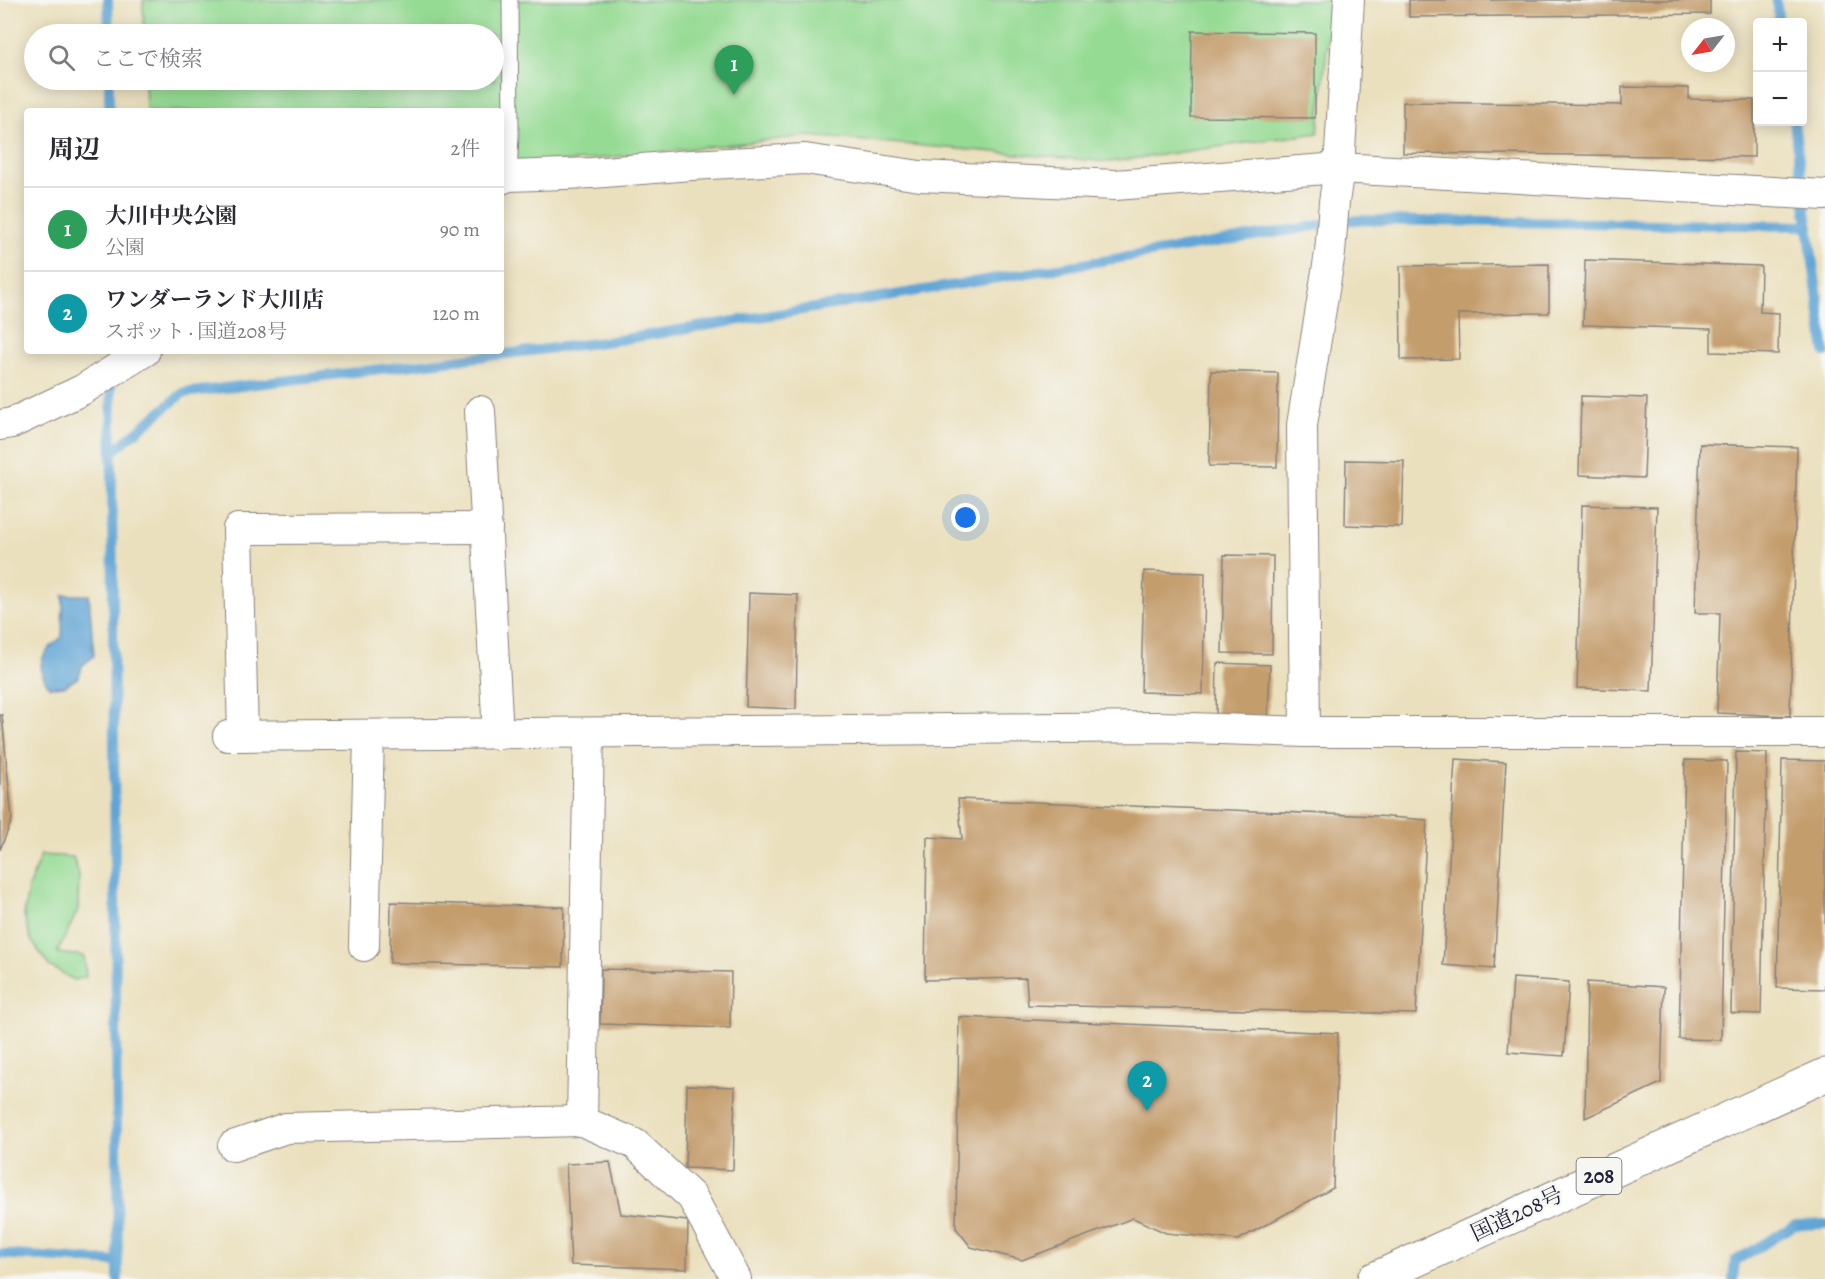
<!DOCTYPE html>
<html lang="ja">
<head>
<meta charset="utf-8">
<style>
	body { margin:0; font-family:Alegreya,"Noto Serif JP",serif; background:#f7f7f7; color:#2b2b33 }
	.controls { position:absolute; right:18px; top:18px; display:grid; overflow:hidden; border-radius:6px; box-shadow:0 3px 15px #0003 }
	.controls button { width:54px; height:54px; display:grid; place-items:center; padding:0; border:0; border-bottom:2px solid #e1e1e2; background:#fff; color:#2b2b33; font:30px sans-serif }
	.compass { position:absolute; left:1681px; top:18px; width:54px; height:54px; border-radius:50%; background:#fff; box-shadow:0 3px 15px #0003; rotate:239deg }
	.you { position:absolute; left:966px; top:518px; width:21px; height:21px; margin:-15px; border:4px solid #fff; border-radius:50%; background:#1a73e8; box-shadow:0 0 0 9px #1a73e833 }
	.badge { display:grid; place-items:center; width:39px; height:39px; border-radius:50%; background:#1a73e8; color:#fff; font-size:20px; font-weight:700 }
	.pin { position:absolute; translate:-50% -50px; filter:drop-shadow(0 2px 3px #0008) }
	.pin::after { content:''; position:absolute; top:32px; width:21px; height:18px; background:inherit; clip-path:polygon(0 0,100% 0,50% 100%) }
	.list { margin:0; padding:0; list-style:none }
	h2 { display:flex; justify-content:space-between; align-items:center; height:78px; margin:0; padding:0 24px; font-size:26px }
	h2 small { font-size:20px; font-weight:400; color:#7c7c81 }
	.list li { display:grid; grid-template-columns:39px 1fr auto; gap:18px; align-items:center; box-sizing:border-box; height:84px; padding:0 24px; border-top:2px solid #e1e1e2 }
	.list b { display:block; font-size:22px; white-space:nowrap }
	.list p { margin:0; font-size:20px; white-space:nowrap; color:#7c7c81 }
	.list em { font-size:20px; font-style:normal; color:#7c7c81 }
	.icon { flex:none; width:33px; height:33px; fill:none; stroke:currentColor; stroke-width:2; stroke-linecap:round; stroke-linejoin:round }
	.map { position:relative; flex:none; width:1825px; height:1279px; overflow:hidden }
	.search { position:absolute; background:#fff; box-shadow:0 3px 15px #0003; left:24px; top:24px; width:480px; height:66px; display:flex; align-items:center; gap:15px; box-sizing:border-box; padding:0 21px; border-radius:33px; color:#7c7c81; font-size:22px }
	.panel { position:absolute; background:#fff; box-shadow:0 3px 15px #0003; left:24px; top:108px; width:480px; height:246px; border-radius:6px }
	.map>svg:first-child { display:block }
</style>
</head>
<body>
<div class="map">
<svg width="1825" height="1279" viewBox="0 0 1825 1279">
	<rect width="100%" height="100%" fill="#f6f6f2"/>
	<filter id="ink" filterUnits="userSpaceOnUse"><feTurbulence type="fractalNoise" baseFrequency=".0167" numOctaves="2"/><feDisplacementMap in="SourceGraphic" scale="12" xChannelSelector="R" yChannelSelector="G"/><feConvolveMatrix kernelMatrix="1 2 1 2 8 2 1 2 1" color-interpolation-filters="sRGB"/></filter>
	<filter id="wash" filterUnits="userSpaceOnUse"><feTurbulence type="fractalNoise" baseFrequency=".008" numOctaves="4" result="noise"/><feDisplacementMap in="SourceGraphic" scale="24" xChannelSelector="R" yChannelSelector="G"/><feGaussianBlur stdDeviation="1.35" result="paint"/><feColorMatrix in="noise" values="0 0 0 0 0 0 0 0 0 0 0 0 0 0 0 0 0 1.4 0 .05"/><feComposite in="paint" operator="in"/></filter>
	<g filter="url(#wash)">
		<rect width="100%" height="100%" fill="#ebe0bd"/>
		<!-- green -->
		<g fill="#96db94" stroke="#5c7e68" stroke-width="1.5">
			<path d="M143 0H1332L1318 133 1110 162 809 136 501 169V111H146L145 80H494V34H144Z"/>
			<path d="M41 855 73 857 79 874 78 910 57 953 84 956 86 977 74 980 49 966 31 940 24 916 28 888Z"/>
		</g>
		<!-- water -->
		<path fill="#60a5d5" stroke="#416488" stroke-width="1.5" d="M63 595H89L94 656 82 666 79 677 65 686 49 687C34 664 42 652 62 637Z"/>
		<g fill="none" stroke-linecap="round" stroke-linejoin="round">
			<!-- stream -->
			<g stroke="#60a5d5" stroke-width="10">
				<path d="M108 0 109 34"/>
				<path d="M1776 0 1779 22"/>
				<path d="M109 80V111"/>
				<path d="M1794 122 1825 352"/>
				<path d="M111 351 118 1279"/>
				<path d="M112 452 183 393 612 341 1352 220 1809 226"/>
				<path d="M0 1254 118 1262"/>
				<path d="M1733 1279 1735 1261 1795 1225 1825 1224"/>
			</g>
		</g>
		<g id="blocks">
			<!-- building -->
			<g fill="#c49d6d">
				<path d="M1409 0H1710V14L1409 17Z"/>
				<path d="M1192 31 1315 33V118L1191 117Z"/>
				<path d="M1622 87 1689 88V99L1754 100V157L1403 153V102L1622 105Z"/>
				<path d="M1585 260 1761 266 1760 312 1779 313 1778 354 1711 352V329L1583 325Z"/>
				<path d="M1549 264V313L1458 314 1459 359 1401 360 1400 266Z"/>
				<path d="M1211 371 1278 373 1277 467 1209 466Z"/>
				<path d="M1581 396 1647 398 1644 478 1579 475Z"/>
				<path d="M1700 444 1797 447 1790 716 1717 713 1720 613H1695Z"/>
				<path d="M1346 460 1404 461 1402 527 1345 525Z"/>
				<path d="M1582 505 1657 507 1651 691 1577 688Z"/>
				<path d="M1224 555 1273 556 1272 654 1222 653Z"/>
				<path d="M1144 571 1205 573 1203 694 1141 692Z"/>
				<path d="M749 593 798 595 796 709 746 707Z"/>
				<path d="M1217 663 1270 665 1268 717 1216 715Z"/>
				<path d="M0 715H2L12 820 0 850Z"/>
				<path d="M1736 752 1767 753 1761 1014 1731 1013Z"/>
				<path d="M1455 759 1506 762 1494 969 1443 965Z"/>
				<path d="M1685 760 1727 761 1721 1040 1679 1039Z"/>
				<path d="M1782 760 1825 761V989L1777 988Z"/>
				<path d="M958 799 1377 816 1427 820 1416 1014 1028 1005 1026 978 925 980 927 837 962 839Z"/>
				<path d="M391 902 564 907 563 967 390 963Z"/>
				<path d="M601 969 731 972 730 1028 600 1024Z"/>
				<path d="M1513 978 1569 982 1564 1056 1508 1052Z"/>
				<path d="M1587 982 1664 987 1661 1083 1585 1118Z"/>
				<path d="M959 1017 1338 1033 1333 1188 1238 1240 1166 1233 1133 1218 1022 1260 971 1247 956 1228Z"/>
				<path d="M687 1085 735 1087 733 1170 685 1168Z"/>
				<path d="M610 1162 621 1214 688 1221 687 1269 571 1265 566 1164Z"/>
			</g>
		</g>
	</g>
	<g filter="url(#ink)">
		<use href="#blocks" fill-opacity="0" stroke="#86817c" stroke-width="1.5"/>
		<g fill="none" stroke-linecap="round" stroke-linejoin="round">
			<defs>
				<path id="service" d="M509 176 511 135 510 0"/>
				<g id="minor">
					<path d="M501 179 509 176 592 173 691 165 805 159 920 176 1115 185 1339 168 1825 195"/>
					<path d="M480 411 498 734"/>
					<path d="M0 425 12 423 82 390 145 351"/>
					<path d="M1305 732 1302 425 1330 253 1334 202 1339 168 1349 0"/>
					<path d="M589 733 582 1121 635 1144 692 1197 736 1279"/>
					<path d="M228 736 1160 727 1305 732H1825"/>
					<path d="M243 736 238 529 487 528"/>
					<path d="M364 946 369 735"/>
					<path d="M233 1146 286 1128 582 1121"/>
				</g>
				<path id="trunk" d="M1374 1279 1825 1075"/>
			</defs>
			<!-- service casing -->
			<use href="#service" stroke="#86817c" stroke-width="17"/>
			<!-- minor casing -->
			<use href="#minor" stroke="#86817c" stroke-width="32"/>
			<!-- trunk casing -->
			<use href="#trunk" stroke="#86817c" stroke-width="35"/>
			<!-- service -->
			<use href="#service" stroke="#fff" stroke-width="15"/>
			<!-- minor -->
			<use href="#minor" stroke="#fff" stroke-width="30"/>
			<!-- trunk -->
			<use href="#trunk" stroke="#fff" stroke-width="33"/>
		</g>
	</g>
	<g text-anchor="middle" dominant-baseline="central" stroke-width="5" stroke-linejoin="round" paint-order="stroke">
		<!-- shield labels -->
		<rect fill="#f6f6f2" stroke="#626272" stroke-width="1.5" x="1576.5" y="1158" width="45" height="36" rx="4.5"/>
		<g font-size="21" font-weight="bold" fill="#22223b">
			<text x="1599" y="1176">208</text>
		</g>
		<!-- street labels -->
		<g font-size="22" fill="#22223b" stroke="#f6f6f2">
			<text transform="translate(1517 1214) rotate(-25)">国道208号</text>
		</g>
	</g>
</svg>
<div class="controls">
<button>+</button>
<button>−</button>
</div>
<svg class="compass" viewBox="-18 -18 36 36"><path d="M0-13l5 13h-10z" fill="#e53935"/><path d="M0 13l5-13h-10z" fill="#7c7c81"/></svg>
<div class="you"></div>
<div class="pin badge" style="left:734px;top:95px;background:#2e9e5b">1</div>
<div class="pin badge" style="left:1147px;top:1111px;background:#0f9aa8">2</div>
<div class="search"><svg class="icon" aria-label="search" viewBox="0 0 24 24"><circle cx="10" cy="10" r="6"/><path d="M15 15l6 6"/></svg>ここで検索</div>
<section class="panel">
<h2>周辺<small>2件</small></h2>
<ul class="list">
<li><span class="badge" style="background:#2e9e5b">1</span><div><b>大川中央公園</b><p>公園</p></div><em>90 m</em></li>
<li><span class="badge" style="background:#0f9aa8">2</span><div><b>ワンダーランド大川店</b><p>スポット · 国道208号</p></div><em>120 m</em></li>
</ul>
</section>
</div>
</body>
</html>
